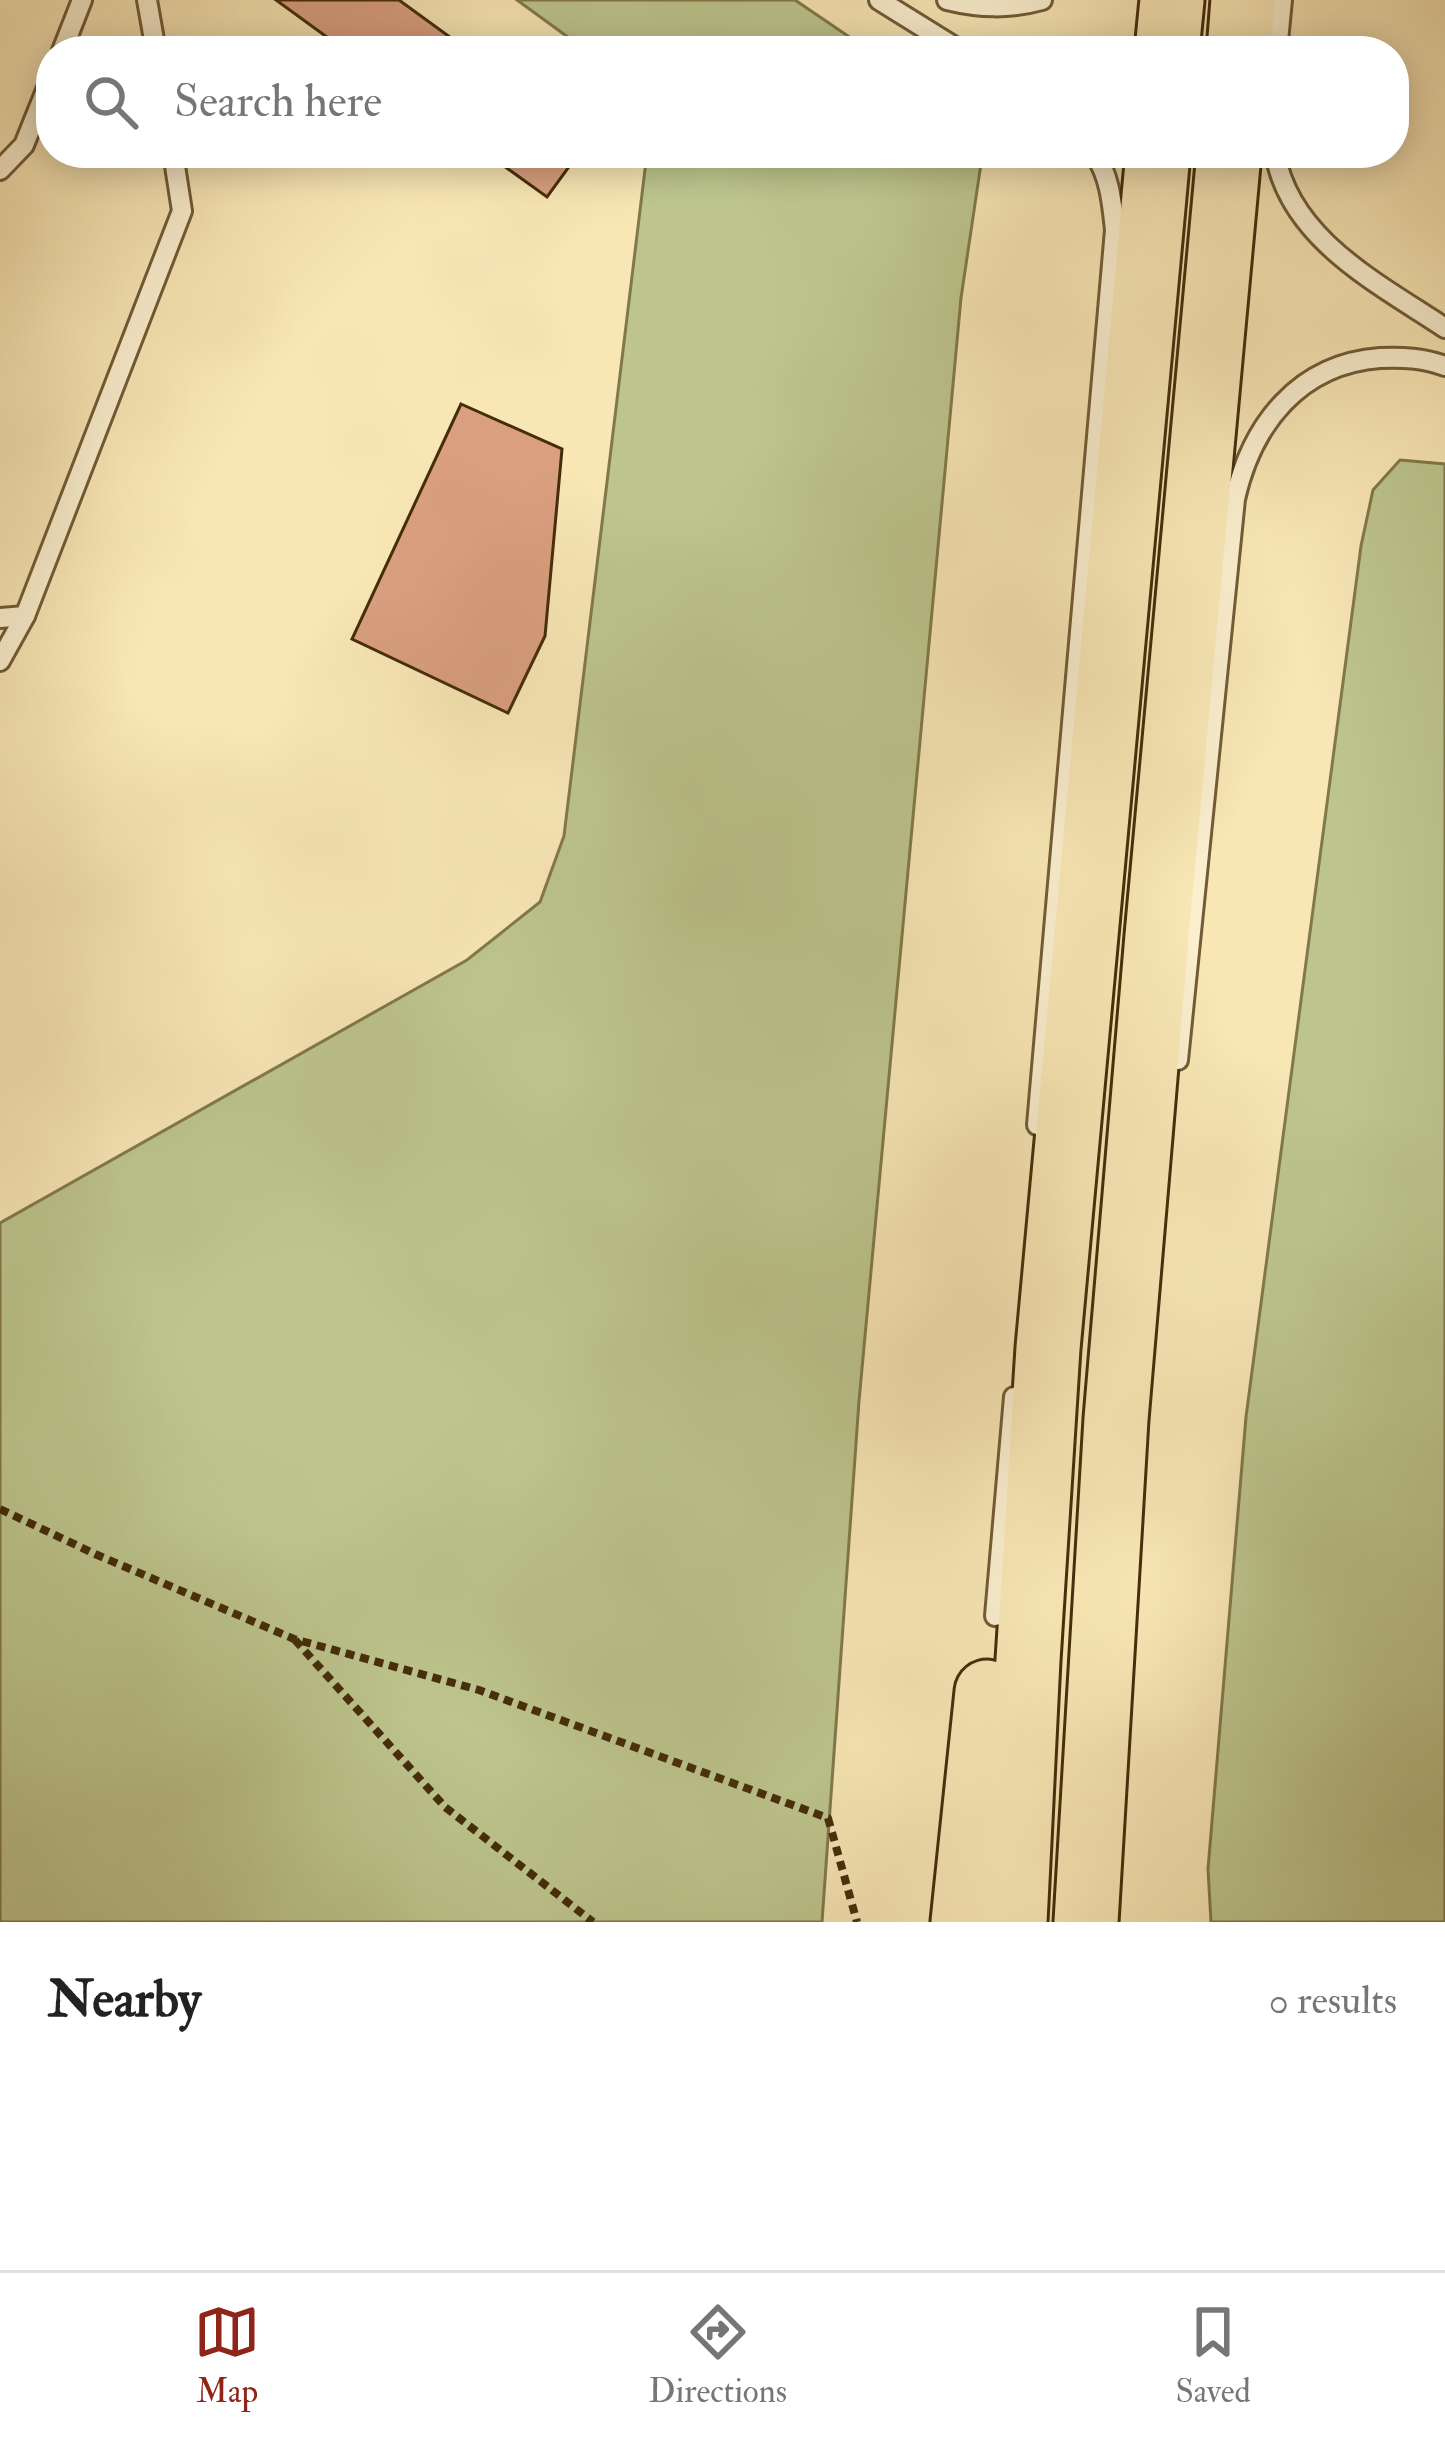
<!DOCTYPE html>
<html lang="en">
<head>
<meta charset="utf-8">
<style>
	body { margin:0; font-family:"IM FELL Double Pica",serif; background:#f6f6f6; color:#222 }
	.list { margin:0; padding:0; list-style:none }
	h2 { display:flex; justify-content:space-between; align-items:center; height:156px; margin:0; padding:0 48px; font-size:51px }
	h2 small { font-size:39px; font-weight:400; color:#767676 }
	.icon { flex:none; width:66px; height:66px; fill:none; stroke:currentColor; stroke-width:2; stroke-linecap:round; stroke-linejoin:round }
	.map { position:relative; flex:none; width:1445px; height:1922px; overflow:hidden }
	.search { position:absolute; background:#fff; box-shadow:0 6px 30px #0003; left:36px; right:36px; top:36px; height:132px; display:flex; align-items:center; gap:30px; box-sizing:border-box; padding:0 42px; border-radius:48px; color:#767676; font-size:45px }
	.sheet { height:348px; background:#fff }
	nav { display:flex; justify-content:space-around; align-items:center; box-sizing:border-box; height:168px; border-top:3px solid #e0e0e0; background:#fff; font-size:33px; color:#767676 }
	nav a { display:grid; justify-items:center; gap:6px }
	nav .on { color:#8f2418 }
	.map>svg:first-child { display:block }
</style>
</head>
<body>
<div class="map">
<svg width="1445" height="1922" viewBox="0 0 1445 1922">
	<rect width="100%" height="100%" fill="#f8e6b5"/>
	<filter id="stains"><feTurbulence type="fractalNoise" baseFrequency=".00167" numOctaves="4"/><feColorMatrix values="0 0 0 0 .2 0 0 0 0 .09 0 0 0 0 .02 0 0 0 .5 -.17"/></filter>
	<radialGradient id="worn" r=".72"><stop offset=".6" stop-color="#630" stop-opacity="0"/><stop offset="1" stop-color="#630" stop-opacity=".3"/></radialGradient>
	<!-- green -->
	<g fill="#bdc58d" stroke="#81794c" stroke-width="3">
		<path d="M517 0H795L870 51H587Z"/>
		<path d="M647 153H979L982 157 961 298 859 1401 822 1922H0V1223L467 960 540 902 564 836Z"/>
		<path d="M1400 460 1445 464V1922H1211L1208 1869 1246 1417 1361 546 1373 490Z"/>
	</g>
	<!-- building -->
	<g fill="#d99f7f" stroke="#452d0b" stroke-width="3">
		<path d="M276 0H399L469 51H346Z"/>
		<path d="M486 153H579L547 197Z"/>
		<path d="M461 404 562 449 545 636 508 713 352 639Z"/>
	</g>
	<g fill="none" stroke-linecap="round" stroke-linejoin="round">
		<defs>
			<g id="service">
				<path d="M147 0 156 51"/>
				<path d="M879 0 961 51"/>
				<path d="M947 0C980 8 1009 9 1042 0"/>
				<path d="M62 51 82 0"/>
				<path d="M1277 51 1282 0"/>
				<path d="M1275 153C1289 239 1379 284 1445 328"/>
				<path d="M0 170 24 145 51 78"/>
				<path d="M0 618 25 616"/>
				<path d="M0 661 25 616 182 211 173 153"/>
				<path d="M1178 1060 1235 499C1252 424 1299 364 1380 358 1403 357 1423 358 1445 366"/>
				<path d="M1037 1125 1115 230C1112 203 1110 176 1094 153"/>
				<path d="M995 1616 1014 1397"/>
			</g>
			<g id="trunk">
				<path d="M1167 51 1172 0"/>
				<path d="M1239 51 1243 0"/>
				<path d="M963 1922 987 1692"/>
				<path d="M1015 1922 1028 1660 1048 1348 1158 153"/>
				<path d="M1086 1922 1116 1419 1157 936 1229 153"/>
			</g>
		</defs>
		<!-- service casing -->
		<use href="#service" stroke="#725b36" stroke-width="24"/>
		<!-- trunk casing -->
		<use href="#trunk" stroke="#452d0b" stroke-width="69"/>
		<!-- path -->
		<g stroke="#452d0b" stroke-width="8" stroke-dasharray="9 6" stroke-linecap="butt">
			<path d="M0 1509 95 1554 294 1639 479 1690 828 1818 857 1922"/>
			<path d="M295 1640 445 1807 593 1922"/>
		</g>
		<!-- service -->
		<use href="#service" stroke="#faefcf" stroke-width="18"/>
		<!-- trunk -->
		<use href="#trunk" stroke="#f8e6b5" stroke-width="63"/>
	</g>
	<rect width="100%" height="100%" filter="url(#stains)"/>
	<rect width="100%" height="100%" fill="url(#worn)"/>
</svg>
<div class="search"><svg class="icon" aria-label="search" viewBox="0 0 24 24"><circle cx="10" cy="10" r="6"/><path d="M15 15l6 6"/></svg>Search here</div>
</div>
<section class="sheet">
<h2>Nearby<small>0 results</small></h2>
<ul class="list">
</ul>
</section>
<nav>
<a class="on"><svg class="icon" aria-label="map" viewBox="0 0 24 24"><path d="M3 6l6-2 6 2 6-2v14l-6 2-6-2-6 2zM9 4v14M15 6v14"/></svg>Map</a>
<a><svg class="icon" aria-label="directions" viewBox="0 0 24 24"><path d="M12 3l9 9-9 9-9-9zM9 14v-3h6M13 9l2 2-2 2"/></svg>Directions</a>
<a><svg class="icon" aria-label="saved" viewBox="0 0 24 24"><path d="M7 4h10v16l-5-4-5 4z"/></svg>Saved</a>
</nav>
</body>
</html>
